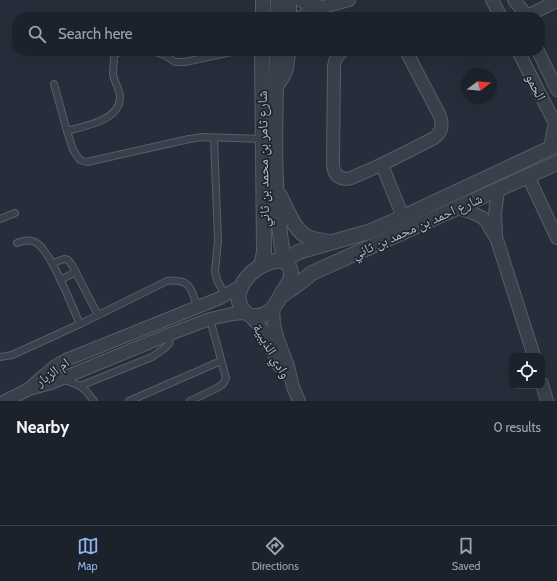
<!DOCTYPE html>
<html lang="en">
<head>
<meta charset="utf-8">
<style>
	body { margin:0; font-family:Cabin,"Noto Naskh Arabic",sans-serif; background:#252a34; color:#f1f3f6 }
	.controls { position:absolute; right:12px; bottom:12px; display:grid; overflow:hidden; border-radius:8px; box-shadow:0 4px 16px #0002 }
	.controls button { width:36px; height:36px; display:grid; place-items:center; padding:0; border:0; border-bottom:1px solid #3a3f48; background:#1c222c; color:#f1f3f6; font:20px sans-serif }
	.compass { position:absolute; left:461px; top:68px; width:36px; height:36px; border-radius:50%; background:#1c222c; box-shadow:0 4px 16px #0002; rotate:74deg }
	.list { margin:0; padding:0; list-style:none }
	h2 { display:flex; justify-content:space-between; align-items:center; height:52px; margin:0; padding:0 16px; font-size:17px }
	h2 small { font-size:13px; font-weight:400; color:#a0a4a9 }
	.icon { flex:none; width:22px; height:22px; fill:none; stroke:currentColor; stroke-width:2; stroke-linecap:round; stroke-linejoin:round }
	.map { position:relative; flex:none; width:557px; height:401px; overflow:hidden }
	.search { position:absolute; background:#1c222c; box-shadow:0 4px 16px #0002; left:12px; right:12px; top:12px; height:44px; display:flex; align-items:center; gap:10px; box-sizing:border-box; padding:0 14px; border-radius:16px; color:#a0a4a9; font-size:15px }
	.sheet { height:124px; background:#1c222c }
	nav { display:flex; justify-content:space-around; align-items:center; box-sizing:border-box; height:56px; border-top:1px solid #3a3f48; background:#1c222c; font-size:11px; color:#a0a4a9 }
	nav a { display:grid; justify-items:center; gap:2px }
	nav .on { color:#8fb4f0 }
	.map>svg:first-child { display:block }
</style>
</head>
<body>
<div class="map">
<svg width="557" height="401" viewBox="0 0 557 401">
	<rect width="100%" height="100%" fill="#252e3a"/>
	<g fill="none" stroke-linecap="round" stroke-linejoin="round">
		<defs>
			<g id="service">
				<path d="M121 51 114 55C114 61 113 68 113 74 114 82 120 89 120 97 120 121 84 126 67 131L73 150 80 160 87 162 189 139 203 137 262 139"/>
				<path d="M153 51 164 55 175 62H185L236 51"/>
				<path d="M54 84 67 131"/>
				<path d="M214 138 218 241 215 271 217 280 225 295"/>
				<path d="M0 219 15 213"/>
				<path d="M17 243C23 241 28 239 35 242 50 248 72 307 80 324"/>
				<path d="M53 263 64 259 68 260 72 265 98 315"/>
				<path d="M60 280 76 272"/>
				<path d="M0 357 12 355 80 324 167 281C190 278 192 289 197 307"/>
				<path d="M63 379 80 386 86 391 94 401"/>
				<path d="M80 386 152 357 165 348 169 344 170 338V334"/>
				<path d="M129 401 221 361"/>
				<path d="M190 401 217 388 223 384 226 378 210 319"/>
			</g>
			<g id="minor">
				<path d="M300 0 305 3 323 7"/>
				<path d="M492 0 501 17"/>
				<path d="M514 0 519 6 528 17"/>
				<path d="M527 16 557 1"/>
				<path d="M290 17V0"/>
				<path d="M301 17 316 9 349 0"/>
				<path d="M342 51C337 56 335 59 334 66L333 163C333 172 337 179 347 179 353 178 359 174 365 172 388 162 411 150 434 138 442 132 443 126 440 116L406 51"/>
				<path d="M518 51 555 123 557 126"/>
				<path d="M538 51 557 90"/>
				<path d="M276 87C287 75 288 67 289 51"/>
				<path d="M550 148 555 123"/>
				<path d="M382 165 403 217"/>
				<path d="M528 176 557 238"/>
				<path d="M458 208 473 213 483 218 487 223 497 240 534 356"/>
				<path d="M496 235 495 214 498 190"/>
				<path d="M273 309 274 325 278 340 288 366 293 387 299 401"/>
				<path d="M250 316 263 330 279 366"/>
				<path d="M542 384 547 401"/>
				<path d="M30 388 54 367 66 360 220 298 243 285"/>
				<path d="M5 401 29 389 51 383 170 334 210 319 232 314 245 313"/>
			</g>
			<g id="tertiary">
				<path d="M263 17V0"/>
				<path d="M277 17 278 0"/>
				<path d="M277 51C275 121 272 192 284 261L298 252 368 232 403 217 557 145"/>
				<path d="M280 196C287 209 294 231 308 237 315 240 323 241 330 242"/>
				<path d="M277 261C280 261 282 260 284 261 289 263 292 272 291 277 290 282 285 288 282 293 279 299 275 307 270 311 265 315 260 317 253 316 248 315 244 312 241 307 232 290 250 270 266 264 269 262 273 261 277 261Z"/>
				<path d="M261 266 264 252 262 51"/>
				<path d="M281 296 297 285 312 273 557 163"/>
			</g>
		</defs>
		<!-- service casing -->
		<use href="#service" stroke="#565e68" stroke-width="8"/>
		<!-- minor casing -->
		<use href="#minor" stroke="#565e68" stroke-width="14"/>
		<!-- tertiary casing -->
		<use href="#tertiary" stroke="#565e68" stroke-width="16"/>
		<!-- service -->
		<use href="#service" stroke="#38404b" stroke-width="6"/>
		<!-- minor -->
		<use href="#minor" stroke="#38404b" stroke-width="12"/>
		<!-- tertiary -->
		<use href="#tertiary" stroke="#38404b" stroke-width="14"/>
	</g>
	<g text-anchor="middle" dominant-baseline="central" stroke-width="3.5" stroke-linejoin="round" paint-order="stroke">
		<!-- street labels -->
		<g font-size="14" fill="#b4bbc6" stroke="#1d252f">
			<text transform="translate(536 87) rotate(63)">الحمو</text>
			<text transform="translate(263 159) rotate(-91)">شارع ثامر بن محمد بن ثاني</text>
			<text transform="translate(417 226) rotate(-24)">شارع احمد بن محمد بن ثاني</text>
			<text transform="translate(272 351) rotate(60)">وادي الذيبية</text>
			<text transform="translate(52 372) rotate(-36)">ام الزبار</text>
		</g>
	</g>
</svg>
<div class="controls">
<button><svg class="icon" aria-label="locate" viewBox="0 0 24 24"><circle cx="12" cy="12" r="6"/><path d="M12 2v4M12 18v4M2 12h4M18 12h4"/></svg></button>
</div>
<svg class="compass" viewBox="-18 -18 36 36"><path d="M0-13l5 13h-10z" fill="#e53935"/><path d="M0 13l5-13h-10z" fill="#a0a4a9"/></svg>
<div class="search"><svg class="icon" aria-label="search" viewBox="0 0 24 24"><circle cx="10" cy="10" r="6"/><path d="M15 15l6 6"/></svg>Search here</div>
</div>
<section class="sheet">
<h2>Nearby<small>0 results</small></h2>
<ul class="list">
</ul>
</section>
<nav>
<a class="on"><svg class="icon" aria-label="map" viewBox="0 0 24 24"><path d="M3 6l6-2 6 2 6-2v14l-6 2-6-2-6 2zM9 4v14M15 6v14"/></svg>Map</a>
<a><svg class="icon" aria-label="directions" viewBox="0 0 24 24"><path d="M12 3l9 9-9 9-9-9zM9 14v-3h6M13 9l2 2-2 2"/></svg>Directions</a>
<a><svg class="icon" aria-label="saved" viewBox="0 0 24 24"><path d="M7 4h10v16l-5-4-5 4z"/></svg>Saved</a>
</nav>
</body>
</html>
